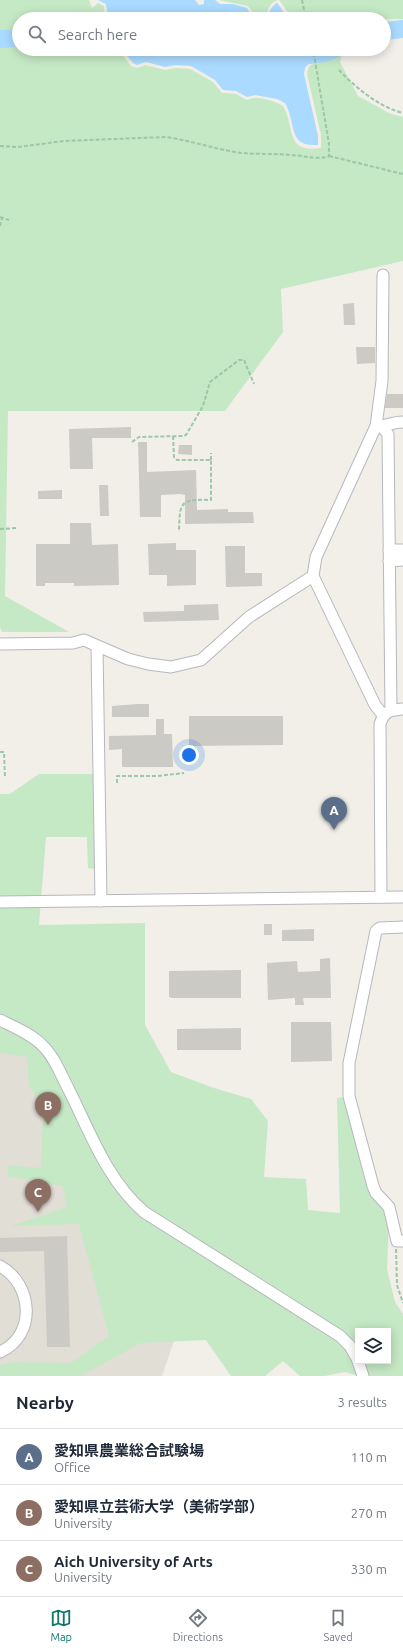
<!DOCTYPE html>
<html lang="en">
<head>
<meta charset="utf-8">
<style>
	body { margin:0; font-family:Ubuntu,"Noto Sans JP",sans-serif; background:#f6f6f7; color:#1f2937 }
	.controls { position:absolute; right:12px; bottom:12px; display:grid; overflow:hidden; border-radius:0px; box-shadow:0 2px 10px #0003 }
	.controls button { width:36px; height:36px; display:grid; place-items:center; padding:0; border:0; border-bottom:1px solid #e0e1e3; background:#fff; color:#1f2937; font:20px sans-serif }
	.you { position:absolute; left:189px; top:755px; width:14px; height:14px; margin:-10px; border:3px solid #fff; border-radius:50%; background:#1a73e8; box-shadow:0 0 0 6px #1a73e833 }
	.badge { display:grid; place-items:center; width:26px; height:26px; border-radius:50%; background:#0f766e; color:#fff; font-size:13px; font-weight:700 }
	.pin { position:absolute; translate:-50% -33px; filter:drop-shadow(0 1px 2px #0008) }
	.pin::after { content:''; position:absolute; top:21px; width:14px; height:12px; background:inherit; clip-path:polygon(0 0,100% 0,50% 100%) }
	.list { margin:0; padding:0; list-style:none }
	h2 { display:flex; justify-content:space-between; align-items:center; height:52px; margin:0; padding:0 16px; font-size:17px }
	h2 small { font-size:13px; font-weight:400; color:#747a83 }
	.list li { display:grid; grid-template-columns:26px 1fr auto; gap:12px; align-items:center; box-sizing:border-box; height:56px; padding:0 16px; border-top:1px solid #e0e1e3 }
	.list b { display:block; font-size:15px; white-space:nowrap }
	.list p { margin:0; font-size:13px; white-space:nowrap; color:#747a83 }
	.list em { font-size:13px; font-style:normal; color:#747a83 }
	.icon { flex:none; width:22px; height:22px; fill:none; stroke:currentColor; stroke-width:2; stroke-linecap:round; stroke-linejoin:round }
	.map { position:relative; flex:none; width:403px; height:1376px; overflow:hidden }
	.search { position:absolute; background:#fff; box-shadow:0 2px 10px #0003; left:12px; right:12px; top:12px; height:44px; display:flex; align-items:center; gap:10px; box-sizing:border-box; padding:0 14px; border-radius:22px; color:#747a83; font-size:15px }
	.sheet { height:220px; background:#fff }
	nav { display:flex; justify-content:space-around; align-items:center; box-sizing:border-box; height:56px; border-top:1px solid #e0e1e3; background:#fff; font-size:11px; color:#747a83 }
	nav a { display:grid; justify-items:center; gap:2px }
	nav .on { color:#0f766e }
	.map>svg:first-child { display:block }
</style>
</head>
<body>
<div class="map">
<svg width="403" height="1376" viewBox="0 0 403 1376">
	<rect width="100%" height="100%" fill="#f1efe8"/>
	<!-- education -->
	<path fill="#e1ded6" d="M0 949 188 1299 162 1376H0Z"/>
	<!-- green -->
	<g fill="#c5e8c5" fill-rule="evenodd">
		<path d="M0 0H89L92 8 98 3 104 6 105 19H19V49H118L131 66 137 68 145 65 165 70 176 68 190 69 213 82 222 93 236 94 247 100C257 95 273 101 283 106 296 128 284 153 321 148V135L307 74 309 66 313 64 310 49H343L340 62 358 96 391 114 403 117V261L281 289 283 332 225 411H8L5 596 69 632H2L0 627Z"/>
		<path d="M219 0H278C269 3 267 10 266 18 256 21 253 12 248 6Z"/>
		<path d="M279 0H403V19H388L384 21V19H293Z"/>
		<path d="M39 774H94L95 869 88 868 87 837H46L39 925 145 923V1025L171 1072 214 1088 251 1099 268 1121 264 1177 306 1179 308 1210 340 1213 337 1098 347 1097 363 1175 389 1222 387 1269 395 1302 403 1314V1376H359L345 1372 324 1376H300L283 1361 265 1376H231L206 1340 141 1343 84 1374V1376H0V1365L12 1362 71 1363 109 1336 79 1224 11 1226 67 1207 63 1186 8 1176V1165L41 1168 43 1107 29 1086 27 1057 0 1053V794H10ZM358 1331H388V1361H358Z"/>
	</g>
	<!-- water -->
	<g fill="#aadaff">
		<path d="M98 0H195L199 5 204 4V0H215L220 4H233L247 8 254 19H108L106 4Z"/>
		<path d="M277 3 289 19H269L270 10 275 4Z"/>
		<path d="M121 49H307L310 62 305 68 304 74 318 136V145C287 147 297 124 285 103L277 99 255 95 247 97 236 91 223 90 215 80 191 66 176 65 165 67 146 62 137 65 133 63Z"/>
	</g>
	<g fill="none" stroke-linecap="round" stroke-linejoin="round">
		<!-- river -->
		<g stroke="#aadaff" stroke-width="18">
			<path d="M384 31 403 29"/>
			<path d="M0 39 19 38"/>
			<path d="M284 58 325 53 334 49"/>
		</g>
	</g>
	<!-- building -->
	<g fill="#cccac5">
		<path d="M354 303 355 325H344L343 304Z"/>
		<path d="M356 347H375V363L357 364Z"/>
		<path d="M387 394H403V408H385Z"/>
		<path d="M131 427V438H92L93 469H70L69 429Z"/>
		<path d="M138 442H147V472L196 470 197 510 228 509V512H253L254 523 185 524V495L180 494 161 495V517H140Z"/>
		<path d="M179 445H192V455L178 454Z"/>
		<path d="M99 485H108L109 516H100Z"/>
		<path d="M62 490V499H38V491Z"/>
		<path d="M70 523H91L92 545 118 544 119 585 74 586V583H45V586H36V544H70Z"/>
		<path d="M176 543V550H196V585L167 586V575H149L148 544Z"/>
		<path d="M225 546H245V573H262V586L226 587Z"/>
		<path d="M218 604 219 620 144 622 143 612 184 611V605Z"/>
		<path d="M139 704H149V717H112V706Z"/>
		<path d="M189 716H283V745L189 746Z"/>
		<path d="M156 719H164V734H172L173 767H122V749L109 750V736L156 735Z"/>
		<rect x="264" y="924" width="8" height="11"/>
		<path d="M314 929V941H282V930Z"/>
		<path d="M330 958 331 998H303L304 1005H295V998L268 1000 267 963 297 961 298 972 320 971V959Z"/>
		<path d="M241 970V998H172L169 997V971Z"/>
		<path d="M291 1022H331L332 1061 291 1062Z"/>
		<path d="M241 1028V1050H177V1029Z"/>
		<path d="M67 1236 70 1347H47L44 1251 0 1252V1238Z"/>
	</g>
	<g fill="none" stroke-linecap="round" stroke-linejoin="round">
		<defs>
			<g id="minor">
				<path d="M383 275 382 381 376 426 316 557 313 576 375 705 383 715"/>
				<path d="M376 426C384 427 392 422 403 422"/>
				<path d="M382 427 388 434 391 710"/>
				<path d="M389 550H403"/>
				<path d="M389 561 403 560"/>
				<path d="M0 644 73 643 84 640 128 659 148 664 171 667 201 660 249 617 313 576"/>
				<path d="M97 647 101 901"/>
				<path d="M381 897 380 724C384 711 390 710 403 709"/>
				<path d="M0 902 403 897"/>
				<path d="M403 927 380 928 376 931 349 1063V1096L373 1186 376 1193 389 1207 397 1241H403"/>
				<path d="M0 1020C14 1027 31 1034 42 1045 54 1056 61 1075 69 1090 90 1132 107 1180 144 1212L340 1336 350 1346 358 1360"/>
				<path d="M0 1266C33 1284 37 1336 0 1352"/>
				<path d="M358 1361 363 1376"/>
			</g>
		</defs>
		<!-- minor casing -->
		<use href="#minor" stroke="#b5b8bc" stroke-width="13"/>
		<!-- path -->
		<g stroke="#9cc7a9" stroke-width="2" stroke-dasharray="4 2" stroke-linecap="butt">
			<path d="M302 0 306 19"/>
			<path d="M339 70C356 88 379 107 403 113"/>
			<path d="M0 146 18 147 64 141 165 137C189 140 211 148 235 152 254 155 272 153 291 155 307 156 311 159 328 157L329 156V144L313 49"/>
			<path d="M329 156 403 174"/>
			<path d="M0 217 9 220"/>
			<path d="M0 226 2 218"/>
			<path d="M173 436 174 457 177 460H211V500C179 499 180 502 179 532"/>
			<path d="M132 442 139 437 182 436 186 435 203 406 210 382 239 360H244L254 384"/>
			<path d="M211 460V453"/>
			<path d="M0 529 18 528"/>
			<path d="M0 752H4L5 778"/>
			<path d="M117 783V776H157L184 773"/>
			<path d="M396 1249 397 1285 403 1303"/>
		</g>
		<!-- minor -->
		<use href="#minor" stroke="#fff" stroke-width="11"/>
	</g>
</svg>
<div class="controls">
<button><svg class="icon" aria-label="layers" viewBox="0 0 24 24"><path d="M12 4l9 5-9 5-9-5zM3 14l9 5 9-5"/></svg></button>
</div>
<div class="you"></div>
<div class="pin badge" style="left:334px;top:830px;background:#5c6f8a">A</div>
<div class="pin badge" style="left:48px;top:1125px;background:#8d6e63">B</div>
<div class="pin badge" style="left:38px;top:1212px;background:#8d6e63">C</div>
<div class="search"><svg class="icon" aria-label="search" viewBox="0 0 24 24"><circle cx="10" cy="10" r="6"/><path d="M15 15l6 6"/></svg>Search here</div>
</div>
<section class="sheet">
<h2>Nearby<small>3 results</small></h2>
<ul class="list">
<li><span class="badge" style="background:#5c6f8a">A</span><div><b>愛知県農業総合試験場</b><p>Office</p></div><em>110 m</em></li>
<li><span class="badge" style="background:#8d6e63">B</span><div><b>愛知県立芸術大学（美術学部）</b><p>University</p></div><em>270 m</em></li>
<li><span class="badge" style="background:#8d6e63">C</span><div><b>Aich University of Arts</b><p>University</p></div><em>330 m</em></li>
</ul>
</section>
<nav>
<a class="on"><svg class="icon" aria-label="map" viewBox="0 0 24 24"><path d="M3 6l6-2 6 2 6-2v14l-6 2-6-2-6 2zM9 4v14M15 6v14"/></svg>Map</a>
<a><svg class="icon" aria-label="directions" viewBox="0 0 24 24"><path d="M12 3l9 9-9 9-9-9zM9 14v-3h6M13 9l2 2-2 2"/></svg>Directions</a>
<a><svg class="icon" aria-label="saved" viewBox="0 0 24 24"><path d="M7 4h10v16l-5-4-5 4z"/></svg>Saved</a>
</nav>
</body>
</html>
